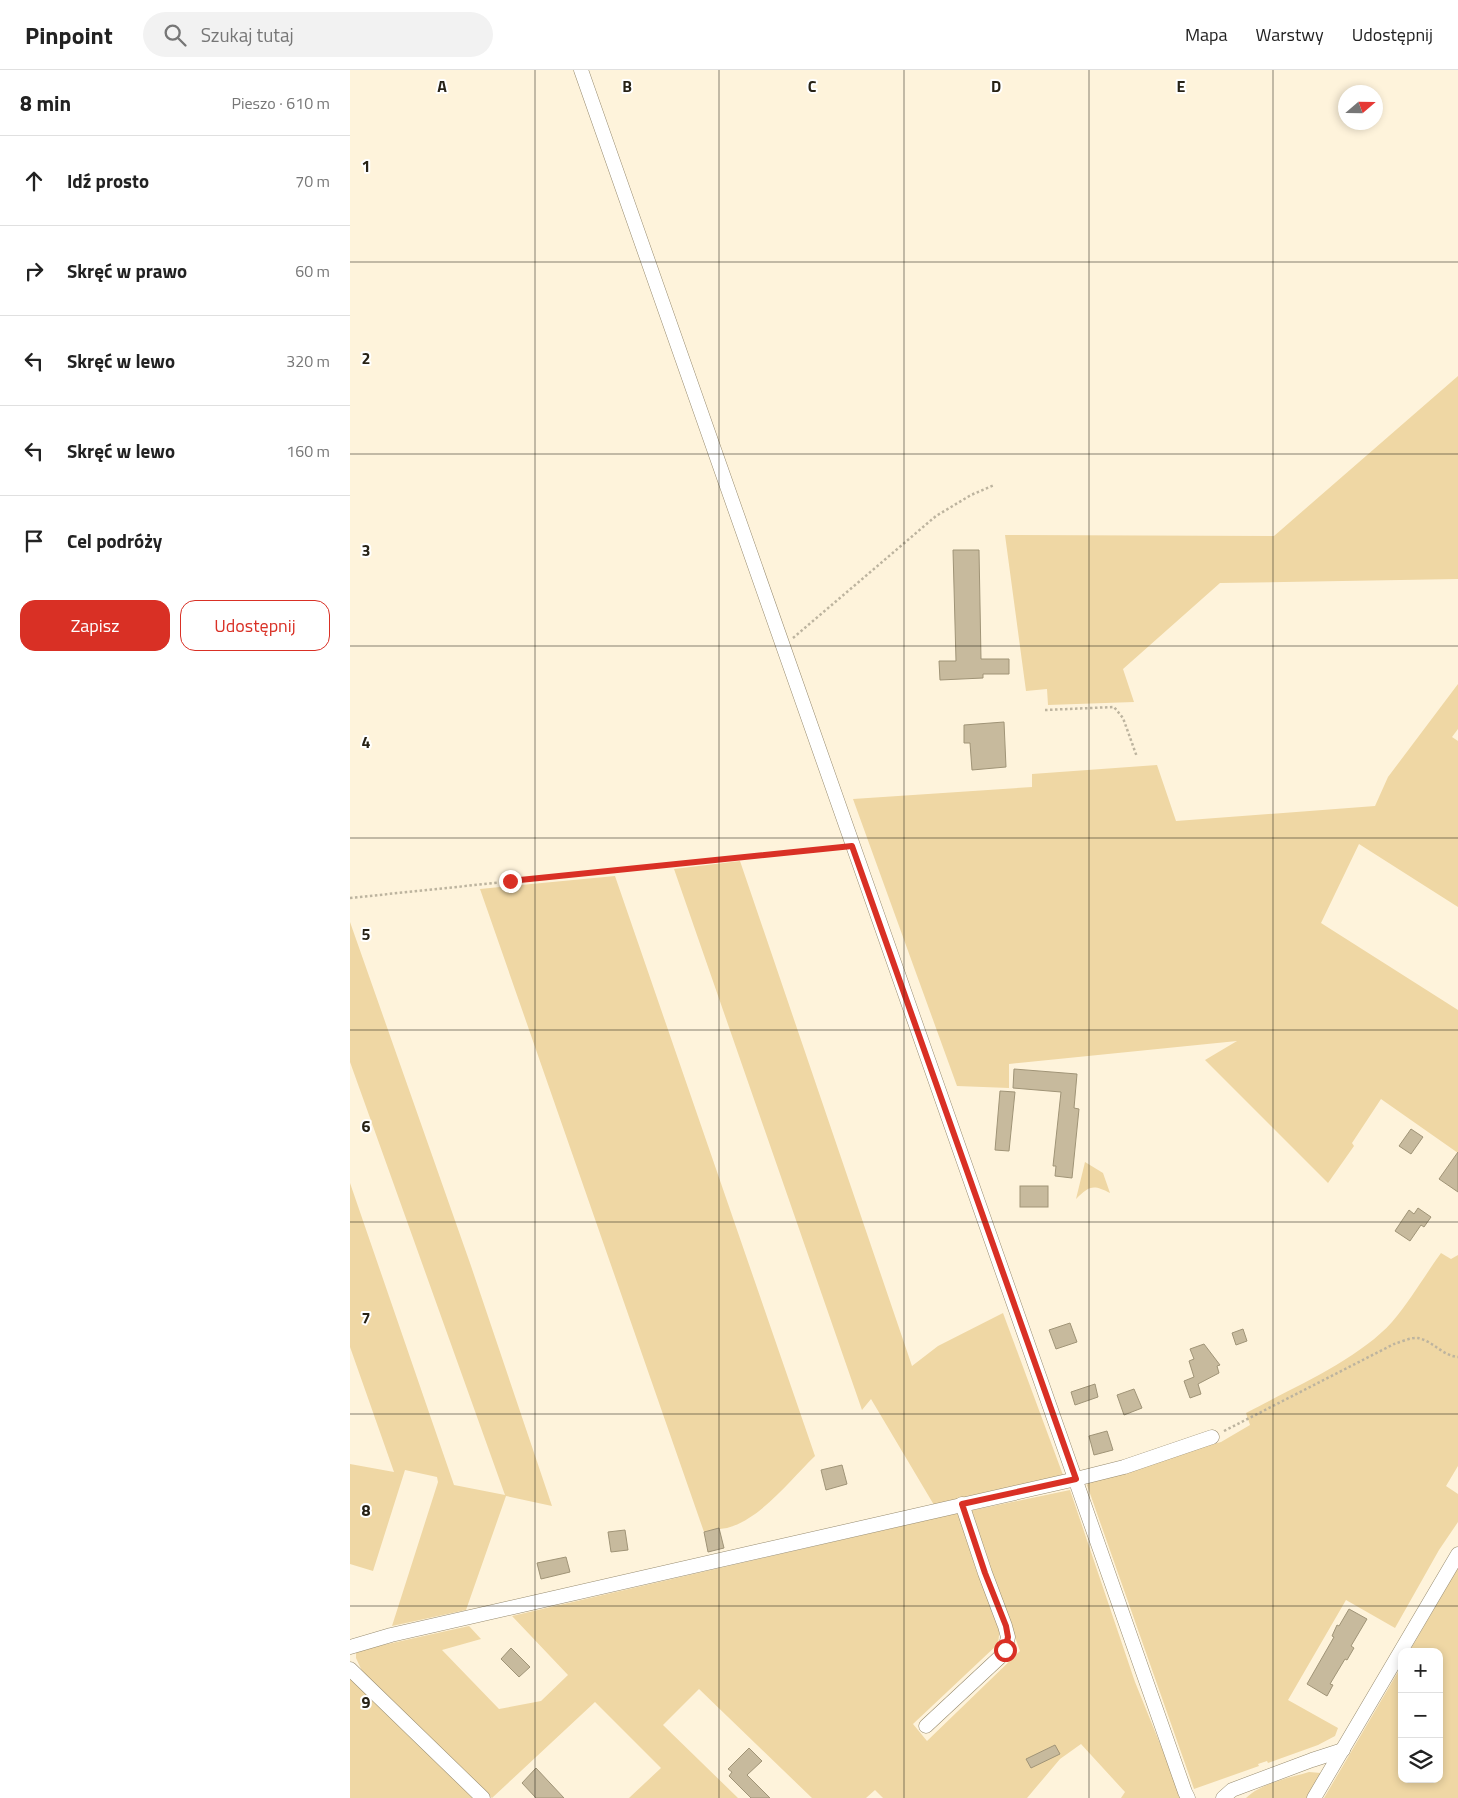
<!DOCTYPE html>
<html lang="pl">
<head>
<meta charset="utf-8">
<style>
	body { margin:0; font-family:"Titillium Web",sans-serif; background:#f2f2f2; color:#222 }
	.controls { position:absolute; right:15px; bottom:15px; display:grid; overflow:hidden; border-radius:10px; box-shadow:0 2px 8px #0003 }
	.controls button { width:45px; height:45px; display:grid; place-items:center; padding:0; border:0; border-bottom:1px solid #e0e0e0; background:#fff; color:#222; font:25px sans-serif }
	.compass { position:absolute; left:988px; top:15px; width:45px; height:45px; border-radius:50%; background:#fff; box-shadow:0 2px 8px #0003; rotate:70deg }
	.stop { position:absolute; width:15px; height:15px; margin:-11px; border:4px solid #d93025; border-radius:50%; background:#fff }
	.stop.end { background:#d93025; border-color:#fff; box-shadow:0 1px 5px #0008 }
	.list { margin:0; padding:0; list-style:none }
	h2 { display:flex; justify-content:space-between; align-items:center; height:65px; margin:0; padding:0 20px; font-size:21px }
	h2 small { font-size:16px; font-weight:400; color:#767676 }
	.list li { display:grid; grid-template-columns:32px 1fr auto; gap:15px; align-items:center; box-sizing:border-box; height:90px; padding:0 20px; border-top:1px solid #e0e0e0 }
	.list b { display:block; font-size:19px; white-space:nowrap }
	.list em { font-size:16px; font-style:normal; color:#767676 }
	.actions { display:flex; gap:10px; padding:15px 20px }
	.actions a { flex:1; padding:11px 0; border:1px solid #d93025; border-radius:15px; text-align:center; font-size:18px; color:#d93025 }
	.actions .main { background:#d93025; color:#fff }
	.icon { flex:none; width:28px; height:28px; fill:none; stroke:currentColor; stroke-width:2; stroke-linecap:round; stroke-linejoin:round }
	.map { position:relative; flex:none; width:1108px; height:1728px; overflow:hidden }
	header { display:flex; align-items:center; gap:30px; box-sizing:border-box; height:70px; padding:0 25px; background:#fff; border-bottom:1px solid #e0e0e0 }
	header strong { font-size:24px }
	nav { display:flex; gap:28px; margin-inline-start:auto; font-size:18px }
	.search { width:350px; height:45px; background:#f2f2f2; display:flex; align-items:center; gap:12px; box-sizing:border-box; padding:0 18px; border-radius:28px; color:#767676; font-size:19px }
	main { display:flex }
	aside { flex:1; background:#fff }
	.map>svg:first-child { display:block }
</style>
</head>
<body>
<header>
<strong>Pinpoint</strong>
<div class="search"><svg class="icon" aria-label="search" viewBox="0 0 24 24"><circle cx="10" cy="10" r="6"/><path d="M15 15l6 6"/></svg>Szukaj tutaj</div>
<nav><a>Mapa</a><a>Warstwy</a><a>Udostępnij</a></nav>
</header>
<main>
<aside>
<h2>8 min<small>Pieszo · 610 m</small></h2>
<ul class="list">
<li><svg class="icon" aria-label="ahead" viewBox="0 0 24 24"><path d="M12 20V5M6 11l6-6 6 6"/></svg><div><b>Idź prosto</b></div><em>70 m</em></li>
<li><svg class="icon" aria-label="right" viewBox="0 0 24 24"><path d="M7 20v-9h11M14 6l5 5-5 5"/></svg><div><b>Skręć w prawo</b></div><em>60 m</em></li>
<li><svg class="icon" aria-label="left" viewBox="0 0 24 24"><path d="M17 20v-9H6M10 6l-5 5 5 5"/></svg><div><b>Skręć w lewo</b></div><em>320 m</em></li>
<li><svg class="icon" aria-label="left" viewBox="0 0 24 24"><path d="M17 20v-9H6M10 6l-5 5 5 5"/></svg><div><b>Skręć w lewo</b></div><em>160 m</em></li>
<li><svg class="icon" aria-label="arrive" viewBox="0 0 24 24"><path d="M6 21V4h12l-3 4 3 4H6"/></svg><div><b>Cel podróży</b></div></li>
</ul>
<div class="actions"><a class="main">Zapisz</a><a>Udostępnij</a></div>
</aside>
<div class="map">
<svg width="1108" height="1728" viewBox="0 0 1108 1728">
	<rect width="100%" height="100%" fill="#fef3db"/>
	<!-- green -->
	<g fill="#efd7a4">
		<path d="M1108 306V509L870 513 773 599 784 632 698 635 697 619 676 621 655 465 924 466Z"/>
		<path d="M1108 614V659L1102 667 1108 671V837L1009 774 971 853 1108 940V1083L1031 1029 1002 1073 1004 1076 978 1113 855 990 887 971 659 994V1018L607 1016 503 729 682 717V704L807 695 826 751 1025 736 1038 707Z"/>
		<path d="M390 791 562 1296 588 1276 653 1243 713 1405 584 1435 521 1329 512 1340 324 799Z"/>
		<path d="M265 806 465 1386C441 1409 411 1449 377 1458 370 1459 361 1460 354 1462L130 819Z"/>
		<path d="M0 852 121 1196 202 1436 156 1426 116 1540 42 1556 88 1412 87 1407 55 1400 23 1501 0 1494V1394L44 1402 0 1277V1113L104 1415 155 1425 0 992Z"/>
		<path d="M735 1092 753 1103 760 1123C743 1114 739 1116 726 1129Z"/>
		<path d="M1091 1183 1101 1189 1108 1185V1396L1096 1416 1108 1424V1452L1089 1480 1045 1558 996 1530 938 1630 988 1658 985 1666 968 1675 918 1693 917 1691 908 1694 909 1696 844 1719 737 1415 744 1407 871 1372 900 1355 896 1343C942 1318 1008 1290 1042 1252 1060 1231 1075 1205 1091 1183Z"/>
		<path d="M720 1420 785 1612 832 1728H771L775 1722 731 1674 710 1689 677 1728H533L525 1720 516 1728H462L349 1619 313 1655 388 1728H279L311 1698 245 1632 142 1728 12 1601 6 1588V1581L119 1556 131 1569 92 1580 149 1639 191 1631 218 1605 162 1546 608 1443 650 1557 648 1574 563 1654 577 1671 670 1581 619 1441Z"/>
		<path d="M1108 1498V1728H974L1052 1595V1709H1089V1582H1059Z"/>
		<path d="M0 1604 126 1728H0Z"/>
		<path d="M959 1702 971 1703 957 1728H896C911 1713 939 1708 959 1702Z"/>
	</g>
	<!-- building -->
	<g fill="#c7ba9d" stroke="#a09477">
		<path d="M603 480H629L631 589H659V604H633V608L590 610 589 591H606Z"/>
		<path d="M654 652 656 697 622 700 620 673H614V655Z"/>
		<path d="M664 999 727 1004 724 1038 729 1039 722 1108 705 1106 706 1096H703L711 1022 663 1018Z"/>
		<path d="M650 1021 665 1022 659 1081 645 1080Z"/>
		<path d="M1061 1059 1073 1067 1061 1084 1049 1076Z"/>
		<path d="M1108 1082V1122L1089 1109Z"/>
		<rect x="670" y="1116" width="28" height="21"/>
		<path d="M1068 1138 1081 1147 1074 1157 1071 1155 1060 1171 1045 1161 1059 1140 1064 1144Z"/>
		<path d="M720 1253 727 1272 706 1279 699 1260Z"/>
		<path d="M893 1259 897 1271 886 1275 882 1263Z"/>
		<path d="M854 1274 870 1295 867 1296 869 1303 848 1314 851 1324 840 1328 834 1311 844 1307 839 1291 844 1289 840 1279Z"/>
		<path d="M745 1314 748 1327 725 1335 721 1322Z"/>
		<path d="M784 1319 792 1338 774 1345 767 1325Z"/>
		<path d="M757 1361 763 1380 744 1385 739 1366Z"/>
		<path d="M492 1395 497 1414 476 1420 471 1400Z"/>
		<path d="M369 1458 374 1478 358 1482 354 1462Z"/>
		<path d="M275 1460 278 1480 261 1482 258 1462Z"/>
		<path d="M216 1487 220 1502 191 1509 187 1493Z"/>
		<path d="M999 1539 1017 1549 1001 1576 1004 1578 997 1590 995 1589 980 1614 983 1615 977 1626 957 1614 984 1567 982 1566 987 1555 989 1556Z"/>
		<path d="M161 1578 180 1597 169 1607 151 1589Z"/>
		<path d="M705 1675 710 1684 681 1698 676 1689Z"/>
		<path d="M399 1678 412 1691 397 1705 420 1728H401L379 1706 382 1702 378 1699Z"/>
		<path d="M186 1698 214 1728H186L172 1713Z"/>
	</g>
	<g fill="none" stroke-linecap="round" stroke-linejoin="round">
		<defs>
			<g id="minor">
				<path d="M231 0 835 1722 838 1728"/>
				<path d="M0 1577 41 1565 726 1409 774 1397 862 1367"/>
				<path d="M0 1599 133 1728"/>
				<path d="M576 1656 649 1588 655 1580 658 1567 655 1556 635 1503 612 1434"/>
				<path d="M873 1728 882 1720 962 1690 993 1680"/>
				<path d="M964 1728 1108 1484"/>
			</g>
		</defs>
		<!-- minor casing -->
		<use href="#minor" stroke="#978b6f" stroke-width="15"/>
		<!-- path -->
		<g stroke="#bdb49f" stroke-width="2.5" stroke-dasharray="2.5 2.5" stroke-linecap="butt">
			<path d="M443 568 586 446 621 425 644 415"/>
			<path d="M695 640 764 637 773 648 787 687"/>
			<path d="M0 828 491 777"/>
			<path d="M874 1361 1044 1274C1051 1272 1061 1267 1068 1268 1083 1271 1093 1286 1108 1287"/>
		</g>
		<!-- minor -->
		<use href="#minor" stroke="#fff" stroke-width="14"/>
	</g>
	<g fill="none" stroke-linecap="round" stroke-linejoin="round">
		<!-- route -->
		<path stroke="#d93025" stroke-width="6" d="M160 811 502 776 726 1409 612 1434 635 1503 656 1556 658 1567 655 1580"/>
	</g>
	<!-- grid -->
	<path fill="none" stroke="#272216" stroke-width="1" stroke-opacity="0.55" d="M185 0V1728M369 0V1728M554 0V1728M739 0V1728M923 0V1728M0 192H1108M0 384H1108M0 576H1108M0 768H1108M0 960H1108M0 1152H1108M0 1344H1108M0 1536H1108"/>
	<g font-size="16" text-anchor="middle" font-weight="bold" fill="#272216" stroke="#fff" stroke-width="4" stroke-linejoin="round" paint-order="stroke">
		<text x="92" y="22">A</text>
		<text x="277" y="22">B</text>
		<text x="462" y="22">C</text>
		<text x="646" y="22">D</text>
		<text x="831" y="22">E</text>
		<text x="16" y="102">1</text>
		<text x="16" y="294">2</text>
		<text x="16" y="486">3</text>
		<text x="16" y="678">4</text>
		<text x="16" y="870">5</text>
		<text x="16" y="1062">6</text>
		<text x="16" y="1254">7</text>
		<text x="16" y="1446">8</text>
		<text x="16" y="1638">9</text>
	</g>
</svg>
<div class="controls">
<button>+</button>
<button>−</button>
<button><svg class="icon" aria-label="layers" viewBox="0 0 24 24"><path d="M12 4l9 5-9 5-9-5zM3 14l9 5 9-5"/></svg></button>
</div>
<svg class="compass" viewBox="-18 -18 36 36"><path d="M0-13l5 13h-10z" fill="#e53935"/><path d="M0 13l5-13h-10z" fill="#767676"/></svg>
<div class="stop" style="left:655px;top:1580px"></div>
<div class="stop end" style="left:160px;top:811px"></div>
</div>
</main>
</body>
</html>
